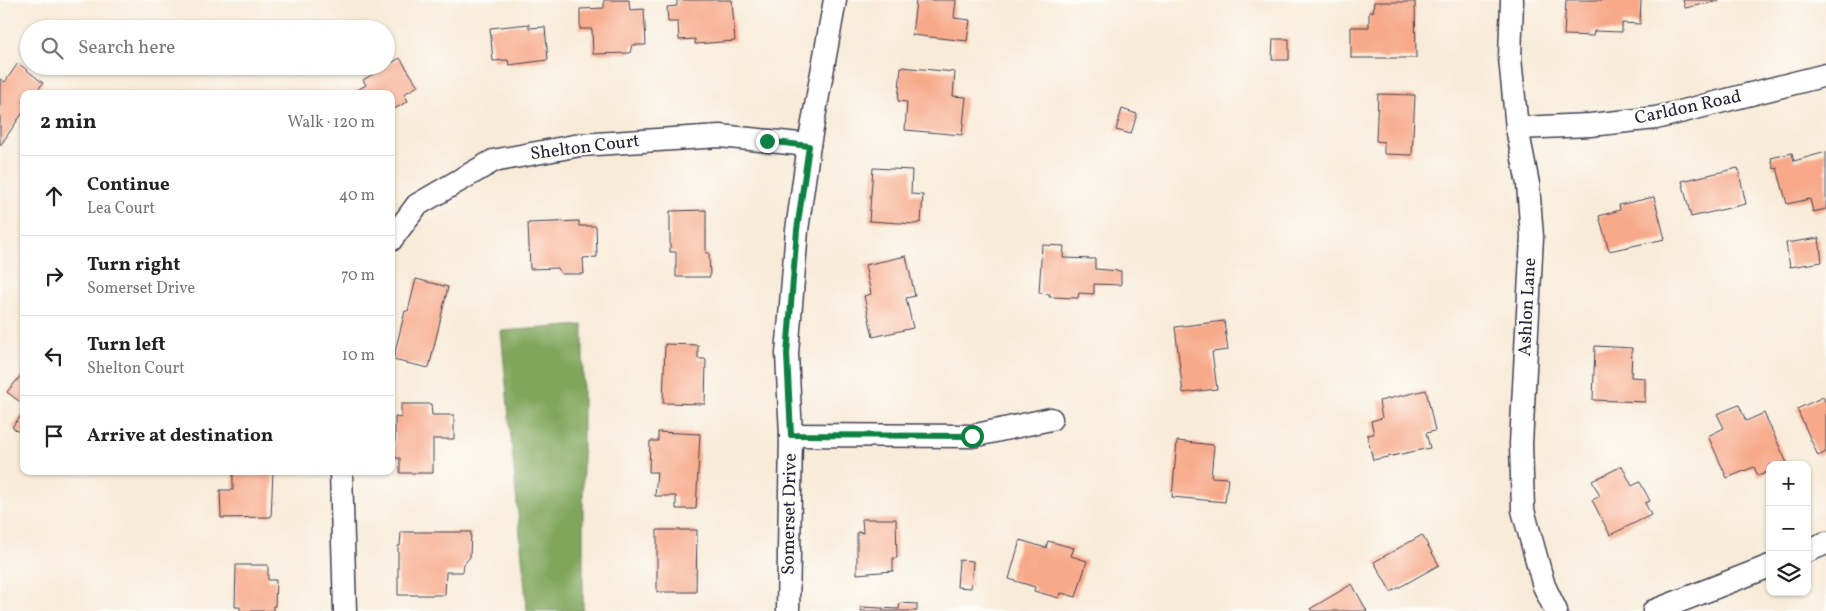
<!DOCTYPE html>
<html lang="en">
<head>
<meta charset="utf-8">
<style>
	body { margin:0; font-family:Vollkorn,serif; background:#f6f6f6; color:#222 }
	.controls { position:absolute; right:15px; bottom:15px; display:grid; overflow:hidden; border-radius:10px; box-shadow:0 1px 4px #0004 }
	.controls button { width:45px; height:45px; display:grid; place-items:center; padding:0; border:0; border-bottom:1px solid #e0e0e0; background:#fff; color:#222; font:25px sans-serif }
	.stop { position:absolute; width:15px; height:15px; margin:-11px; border:4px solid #0b8043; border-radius:50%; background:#fff }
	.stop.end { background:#0b8043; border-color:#fff; box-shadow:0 1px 5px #0008 }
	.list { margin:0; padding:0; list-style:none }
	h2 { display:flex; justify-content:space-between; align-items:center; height:65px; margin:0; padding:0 20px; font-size:21px }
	h2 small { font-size:16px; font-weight:400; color:#767676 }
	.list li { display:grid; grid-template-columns:32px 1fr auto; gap:15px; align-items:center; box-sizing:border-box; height:80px; padding:0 20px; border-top:1px solid #e0e0e0 }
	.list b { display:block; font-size:19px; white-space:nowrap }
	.list p { margin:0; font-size:16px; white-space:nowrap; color:#767676 }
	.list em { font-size:16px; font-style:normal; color:#767676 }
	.icon { flex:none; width:28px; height:28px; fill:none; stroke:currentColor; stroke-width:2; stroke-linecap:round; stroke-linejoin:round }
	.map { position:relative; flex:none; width:1826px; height:611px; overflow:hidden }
	.search { position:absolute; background:#fff; box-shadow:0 1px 4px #0004; left:20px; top:20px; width:375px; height:55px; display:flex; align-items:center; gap:12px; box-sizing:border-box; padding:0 18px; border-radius:28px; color:#767676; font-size:19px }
	.panel { position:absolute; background:#fff; box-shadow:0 1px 4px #0004; left:20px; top:90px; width:375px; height:385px; border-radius:10px }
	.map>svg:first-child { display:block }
</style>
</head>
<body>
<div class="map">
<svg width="1826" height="611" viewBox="0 0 1826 611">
	<rect width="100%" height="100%" fill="#fdfcf7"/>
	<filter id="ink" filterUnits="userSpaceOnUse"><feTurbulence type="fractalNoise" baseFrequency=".02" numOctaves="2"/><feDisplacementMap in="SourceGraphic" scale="10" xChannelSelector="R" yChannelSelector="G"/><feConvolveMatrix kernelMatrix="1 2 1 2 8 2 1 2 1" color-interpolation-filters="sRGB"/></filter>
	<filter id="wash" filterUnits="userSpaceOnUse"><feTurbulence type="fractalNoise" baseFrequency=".0096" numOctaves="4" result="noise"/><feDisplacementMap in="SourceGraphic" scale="20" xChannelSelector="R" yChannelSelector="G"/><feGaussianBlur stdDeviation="1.12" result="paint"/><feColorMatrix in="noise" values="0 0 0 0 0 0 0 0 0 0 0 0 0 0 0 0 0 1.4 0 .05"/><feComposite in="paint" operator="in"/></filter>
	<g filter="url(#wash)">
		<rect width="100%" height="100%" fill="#f8ebd8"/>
		<!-- forest -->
		<path fill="#80a65c" stroke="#51644c" d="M583 325V611H527L501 331Z"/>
		<g id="blocks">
			<!-- building -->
			<g fill="#f7a989">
				<path d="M604 0H629L630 10 644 9 646 45H632L630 53 593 54 592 29H580V9L604 8Z"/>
				<path d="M677 0H732L735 41 695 44V39L679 40 678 22H668L667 7 677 6Z"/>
				<path d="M916 0H956L954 18 970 20 967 41 912 35Z"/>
				<path d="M1566 0H1641L1640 24 1622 23V32L1594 31 1593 36 1564 35Z"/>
				<path d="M1683 0H1719V1L1685 8Z"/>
				<path d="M1374 2H1415L1416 58H1351V27H1369V12H1373Z"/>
				<path d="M529 24V28L545 27 548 60 509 65 508 60 493 61 490 28Z"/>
				<path d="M1273 39H1289V60H1272Z"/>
				<path d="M400 58 418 86 404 94 408 101 391 111V94H351L366 85 363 80Z"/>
				<path d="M18 63 43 83 35 94H24V111L0 146V79L5 82Z"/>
				<path d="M901 67 955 72 953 96 966 97 962 135 905 130 907 102 898 101Z"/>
				<path d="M1378 94 1415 95 1412 155 1384 154V142L1376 141Z"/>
				<path d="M1122 109 1137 114 1131 134 1116 130Z"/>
				<path d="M1826 152V209L1813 212 1810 199 1787 204 1777 168 1774 169 1771 158 1792 153 1794 161Z"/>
				<path d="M873 168 912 170 911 194 923 195 921 222 915 224 869 221Z"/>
				<path d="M1738 168 1746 204 1691 217 1682 181Z"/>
				<path d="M1654 197 1665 239 1609 251 1599 216 1620 210 1619 205Z"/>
				<path d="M706 210V253H709L710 277H676V252H670V211Z"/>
				<path d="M579 221V226H596L597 257 583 258 584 274H561L558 268 530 269 528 223Z"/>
				<path d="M1819 238 1822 262 1790 267 1786 243Z"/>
				<path d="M1042 245 1064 246 1063 258 1095 259V269L1121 271V285L1094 284V294L1079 293 1078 298 1049 297 1050 294 1039 293Z"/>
				<path d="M906 256 915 296 906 298 913 328 873 337 864 296 871 294 865 265Z"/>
				<path d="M416 279 448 287 429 368 393 360 405 311H408Z"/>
				<path d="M1224 321 1228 350 1212 352 1217 389 1183 393 1175 327Z"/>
				<path d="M665 344 698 345V359H706L705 404 663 403Z"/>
				<path d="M1595 346 1632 348 1631 377 1645 378V402L1593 400Z"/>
				<path d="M24 372V405L7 392Z"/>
				<path d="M1426 390 1435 431 1426 433 1430 448 1373 460 1367 435 1374 434 1371 421 1382 418 1379 401Z"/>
				<path d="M1823 397 1826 403V452L1818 456 1797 409Z"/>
				<path d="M401 404H431L432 415H454V439H433V473H400V458H395V417L401 418Z"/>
				<path d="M1739 405 1746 421 1764 413 1787 463 1770 465V471L1758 476 1754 467 1727 478 1708 436 1724 428 1717 414Z"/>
				<path d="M24 412V436L12 427Z"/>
				<path d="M658 432 700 434 696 509H676V496H655L657 472H649L650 441H658Z"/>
				<path d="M1177 441 1214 445 1211 477 1228 478 1225 502 1172 497Z"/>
				<path d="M1622 466 1632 486 1640 482 1650 501 1645 503 1651 515 1610 535 1592 500 1600 496 1592 481Z"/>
				<path d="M233 471H273L271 517 221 518 220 490H233Z"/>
				<path d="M862 519H896L897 558H893V571L857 574V532L863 533Z"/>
				<path d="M657 530H697L696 592H657Z"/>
				<path d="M401 532H471L470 557 464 564 463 572H446L445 595H398V546H400Z"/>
				<path d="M1422 535 1439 565 1391 592 1374 562Z"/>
				<path d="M1020 540 1046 548 1048 541 1074 548 1071 556 1087 561 1076 597 1061 593 1059 598 1034 591 1035 587 1009 579Z"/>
				<path d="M959 560 973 561 971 588 957 587Z"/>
				<path d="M236 565H268V580H276L275 606H273V611H240V607H235Z"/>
				<path d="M1352 584 1367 611H1312L1310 609Z"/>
				<path d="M900 603 917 604V611H861V607L899 609Z"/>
			</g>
		</g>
	</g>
	<g filter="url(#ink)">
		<use href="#blocks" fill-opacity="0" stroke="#424053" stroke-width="1"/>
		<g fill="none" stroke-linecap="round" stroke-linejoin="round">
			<defs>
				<g id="minor">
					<path d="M1512 0 1510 58 1517 128 1528 184 1532 237 1521 444 1523 510 1544 586 1556 611"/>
					<path d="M1517 128 1590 125 1656 118 1826 75"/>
					<path d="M391 240 417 205 493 161 580 145 720 136 809 145"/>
					<path d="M791 435 972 436 1051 419"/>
					<path d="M341 471 345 611"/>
					<path d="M1807 551 1826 543"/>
					<path d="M788 611 791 435 787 354 797 230 809 145 835 0"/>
					<path d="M1654 611 1770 566"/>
				</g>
			</defs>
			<!-- minor casing -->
			<use href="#minor" stroke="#424053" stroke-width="25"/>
			<!-- minor -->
			<use href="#minor" stroke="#fff" stroke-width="22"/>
		</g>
	</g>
	<g fill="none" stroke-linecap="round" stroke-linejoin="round" filter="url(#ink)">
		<!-- route -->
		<path stroke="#0b8043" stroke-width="6" d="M767 141 809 146 797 230 787 354 791 435 972 436"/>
	</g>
	<g text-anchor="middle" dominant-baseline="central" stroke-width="4.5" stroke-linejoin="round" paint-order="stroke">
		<!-- street labels -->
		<g font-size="18" fill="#22223b" stroke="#fdfcf7">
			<text transform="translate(1688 108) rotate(-12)">Carldon Road</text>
			<text transform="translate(585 148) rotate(-7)">Shelton Court</text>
			<text transform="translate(1528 307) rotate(-87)">Ashlon Lane</text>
			<text transform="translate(790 514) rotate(-89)">Somerset Drive</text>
		</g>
	</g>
</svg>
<div class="controls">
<button>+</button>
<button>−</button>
<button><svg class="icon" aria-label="layers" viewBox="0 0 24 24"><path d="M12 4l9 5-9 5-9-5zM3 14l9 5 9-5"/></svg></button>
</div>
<div class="stop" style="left:972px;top:436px"></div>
<div class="stop end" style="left:767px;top:141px"></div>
<div class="search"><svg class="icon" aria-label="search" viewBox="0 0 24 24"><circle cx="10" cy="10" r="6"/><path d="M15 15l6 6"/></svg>Search here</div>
<section class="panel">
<h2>2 min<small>Walk · 120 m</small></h2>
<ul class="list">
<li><svg class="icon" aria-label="ahead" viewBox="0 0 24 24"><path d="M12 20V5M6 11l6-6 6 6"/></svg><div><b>Continue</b><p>Lea Court</p></div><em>40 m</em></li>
<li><svg class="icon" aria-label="right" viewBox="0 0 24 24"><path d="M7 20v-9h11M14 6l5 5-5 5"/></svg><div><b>Turn right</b><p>Somerset Drive</p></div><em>70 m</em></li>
<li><svg class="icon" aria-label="left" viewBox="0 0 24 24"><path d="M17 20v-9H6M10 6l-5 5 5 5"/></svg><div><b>Turn left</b><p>Shelton Court</p></div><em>10 m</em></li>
<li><svg class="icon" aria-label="arrive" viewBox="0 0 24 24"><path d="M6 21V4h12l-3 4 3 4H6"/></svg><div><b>Arrive at destination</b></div></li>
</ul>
</section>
</div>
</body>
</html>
